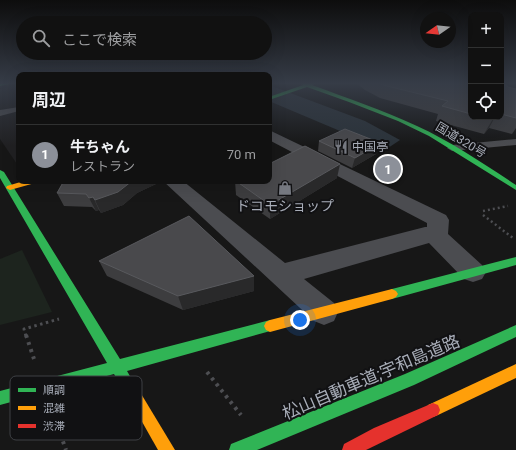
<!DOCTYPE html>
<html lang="ja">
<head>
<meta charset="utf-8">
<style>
	body { margin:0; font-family:Roboto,"Noto Sans JP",sans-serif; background:#1e1f1f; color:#f1f3f6 }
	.controls { position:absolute; right:12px; top:12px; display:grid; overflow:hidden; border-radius:8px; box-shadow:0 4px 16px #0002 }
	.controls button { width:36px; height:36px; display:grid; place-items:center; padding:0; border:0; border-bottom:1px solid #303131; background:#111; color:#f1f3f6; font:20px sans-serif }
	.compass { position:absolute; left:420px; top:12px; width:36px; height:36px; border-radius:50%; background:#111; box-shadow:0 4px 16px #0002; rotate:256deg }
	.you { position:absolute; left:300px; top:320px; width:14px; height:14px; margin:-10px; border:3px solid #fff; border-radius:50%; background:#1a73e8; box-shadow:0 0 0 6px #1a73e833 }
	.badge { display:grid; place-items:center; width:26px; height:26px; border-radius:50%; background:#8c9099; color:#fff; font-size:13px; font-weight:700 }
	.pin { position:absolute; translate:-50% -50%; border:2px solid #fff; box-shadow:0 1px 4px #0006 }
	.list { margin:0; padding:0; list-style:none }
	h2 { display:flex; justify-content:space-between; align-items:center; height:52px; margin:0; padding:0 16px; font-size:17px }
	h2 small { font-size:13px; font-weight:400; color:#9c9d9f }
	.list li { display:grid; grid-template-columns:26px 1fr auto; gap:12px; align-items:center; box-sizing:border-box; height:60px; padding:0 16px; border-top:1px solid #303131 }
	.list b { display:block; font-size:15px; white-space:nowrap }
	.list p { margin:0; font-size:13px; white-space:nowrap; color:#9c9d9f }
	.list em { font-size:13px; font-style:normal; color:#9c9d9f }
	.icon { flex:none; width:22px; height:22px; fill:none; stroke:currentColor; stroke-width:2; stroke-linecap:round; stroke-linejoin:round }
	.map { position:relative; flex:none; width:516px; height:450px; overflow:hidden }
	.search { position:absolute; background:#111; box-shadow:0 4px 16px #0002; left:16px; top:16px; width:256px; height:44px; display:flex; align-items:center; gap:10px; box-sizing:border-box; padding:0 14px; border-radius:22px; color:#9c9d9f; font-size:15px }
	.panel { position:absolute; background:#111; box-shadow:0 4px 16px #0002; left:16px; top:72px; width:256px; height:112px; border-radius:8px }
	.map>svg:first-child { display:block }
</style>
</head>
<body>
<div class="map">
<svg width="516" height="450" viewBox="0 0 516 450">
	<rect width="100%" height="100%" fill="#171717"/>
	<!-- built -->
	<path fill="#212123" d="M19 85V167L0 139V89Z"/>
	<!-- green -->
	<path fill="#1d241e" d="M22 250 52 312 0 325V259Z"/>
	<!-- water -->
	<path fill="#2a3239" d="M269 85 365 121 400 140 385 150 269 101Z"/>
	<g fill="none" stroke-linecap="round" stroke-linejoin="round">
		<!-- path-far2 -->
		<g stroke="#4d4e52" stroke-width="2.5" stroke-dasharray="2 3" stroke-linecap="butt">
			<path d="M483 211 508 206"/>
			<path d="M483 215 513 238"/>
		</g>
		<!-- path-far1 -->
		<path stroke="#4d4e52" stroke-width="3" stroke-dasharray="2.5 3.5" stroke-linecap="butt" d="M26 336 24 329 59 319"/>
		<!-- path -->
		<g stroke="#4d4e52" stroke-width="4" stroke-dasharray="3 4.5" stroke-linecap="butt">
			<path d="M26 335 34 359"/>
			<path d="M207 372 241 415"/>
			<path d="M53 413 66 450"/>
		</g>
		<!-- lane -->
		<g fill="#4b4c50" fill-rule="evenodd">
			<path d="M19 107V111L0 116V110Z"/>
			<path d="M516 139V145L452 151 447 148 452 145Z"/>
		</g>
		<!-- street -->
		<path fill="#4b4c50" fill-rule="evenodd" d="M269 130 446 215 449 220 448 234 482 265 486 272 482 279 473 282 464 279 429 243 304 279 334 303 338 312 334 321 324 325 314 321 163 181H183L285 263 425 227H427V223L269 140Z"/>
		<!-- fast -->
		<g fill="#30b455" fill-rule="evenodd">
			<path d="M9 83V84L0 86V84Z"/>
			<path d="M299 83H316L312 85C347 98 383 110 417 126 452 142 484 164 516 185V190L429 136 398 121 349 102 307 87 269 100V97L303 85Z"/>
			<path d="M0 170 4 172 120 359 270 320 274 322 276 326 274 330 127 371 142 397 140 402 135 404 130 402 114 374 0 405V391L107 363 0 178Z"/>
			<path d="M516 257V265L392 299 388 297 386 294 388 291 392 289Z"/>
			<path d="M516 325V337L414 385 257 450H229L231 444 405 374Z"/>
		</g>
		<!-- slow -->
		<g fill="#ff9f0a" fill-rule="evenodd">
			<path d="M24 181H36L35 183 10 190 6 188 7 186Z"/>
			<path d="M392 289 396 291 398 294 396 297 392 299 270 332 266 330 264 326 266 322 270 320Z"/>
			<path d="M516 364V378L438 415 433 417 428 415 426 410 428 405Z"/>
			<path d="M135 390 140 392 175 450H158L128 397 130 392Z"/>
		</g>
		<!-- jam -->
		<path fill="#e5322d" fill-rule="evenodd" d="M433 403 438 405 440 410 438 415 366 450H342L344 444 374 428Z"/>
	</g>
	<!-- wall -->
	<g fill="#3d3d3f">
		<path d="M356 83H471V117H501V84L508 87 516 89V128L512 134 489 128 484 134 436 121 438 114 380 98 365 90Z"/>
		<path d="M319 141 378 142V144H379L376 154 352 168 318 151Z"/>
		<path d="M337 178 270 219 236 195 235 181Z"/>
		<path d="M61 181H155L156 184 137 193 123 205 101 213 99 210 96 211 92 207 64 206 57 193 62 183Z"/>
		<path d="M99 261 254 276V291L183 310 107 276Z"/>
	</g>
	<!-- shaded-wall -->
	<g fill="#29292a">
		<path d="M494 117H495L489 128 484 134Z"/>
		<path d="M378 142V145L379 144 376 154 352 168 355 158Z"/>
		<path d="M340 164 337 178 270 219V205Z"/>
		<path d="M132 181H155L156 184 137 193 123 205 101 213 95 200Z"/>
		<path d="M93 197 99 210 96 211 89 198Z"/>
		<path d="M254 276V291L183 310 178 296Z"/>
	</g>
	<!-- building -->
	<g fill="#49494c" stroke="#58595d">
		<path d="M380 83H471V114L442 106 448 101 383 85Z"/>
		<path d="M501 84 507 85 508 87 516 89V118L501 114Z"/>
		<path d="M483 117H494L492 119Z"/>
		<path d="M345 129 378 142 377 143 379 144 355 158 319 141Z"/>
		<path d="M305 146 340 164 270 205 236 181H269V164Z"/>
		<path d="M64 181H132L118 192 95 200 93 197 89 198 86 194 57 193Z"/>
		<path d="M189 216 254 276 178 296 99 261Z"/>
	</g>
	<!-- sky -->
	<linearGradient id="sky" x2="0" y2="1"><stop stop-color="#0d0d0d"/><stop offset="0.57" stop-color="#363c47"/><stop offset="1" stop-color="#363c47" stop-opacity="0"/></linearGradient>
	<rect width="516" height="146" fill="url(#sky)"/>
	<!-- icons -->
	<defs>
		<symbol id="restaurant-bare" viewBox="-9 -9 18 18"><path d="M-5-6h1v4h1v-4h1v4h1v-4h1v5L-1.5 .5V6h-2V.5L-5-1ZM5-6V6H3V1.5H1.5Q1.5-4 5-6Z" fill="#757880" stroke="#111113" stroke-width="2.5" paint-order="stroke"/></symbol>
		<symbol id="shop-bare" viewBox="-9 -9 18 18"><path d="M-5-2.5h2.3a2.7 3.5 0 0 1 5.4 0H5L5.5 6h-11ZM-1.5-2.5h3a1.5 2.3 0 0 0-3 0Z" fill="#757880" stroke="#111113" stroke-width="2.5" paint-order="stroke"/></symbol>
	</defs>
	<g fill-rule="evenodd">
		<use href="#restaurant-bare" x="331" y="137" width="20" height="20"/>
		<use href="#shop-bare" x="275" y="178" width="20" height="20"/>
	</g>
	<g text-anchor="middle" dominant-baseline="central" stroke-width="4" stroke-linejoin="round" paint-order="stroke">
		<!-- far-street labels -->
		<g font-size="12" fill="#a8adb8" stroke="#111113">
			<text transform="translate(461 140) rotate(31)">国道320号</text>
		</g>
		<!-- far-poi labels -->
		<g font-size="12" fill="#a8adb8" stroke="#111113" text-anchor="start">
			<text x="352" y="147">中国亭</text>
		</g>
		<!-- poi labels -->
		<g font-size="14" fill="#a8adb8" stroke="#111113">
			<text x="285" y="206">ドコモショップ</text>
		</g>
		<!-- near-street labels -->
		<g font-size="17" fill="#a8adb8" stroke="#111113">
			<text transform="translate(371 377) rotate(-23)">松山自動車道;宇和島道路</text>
		</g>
	</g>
	<!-- legend -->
	<rect x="10" y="376" width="132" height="64" rx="6" fill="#111113" stroke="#3e4045" stroke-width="1"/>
	<rect x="18" y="388" width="18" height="4" fill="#30b455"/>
	<rect x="18" y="406" width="18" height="4" fill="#ff9f0a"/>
	<rect x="18" y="424" width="18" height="4" fill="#e5322d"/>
	<g font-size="11" fill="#a8adb8">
		<text x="43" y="394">順調</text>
		<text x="43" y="412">混雑</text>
		<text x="43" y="430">渋滞</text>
	</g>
</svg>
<div class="controls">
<button>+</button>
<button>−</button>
<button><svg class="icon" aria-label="locate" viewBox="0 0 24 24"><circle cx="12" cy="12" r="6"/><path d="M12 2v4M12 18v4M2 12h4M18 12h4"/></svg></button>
</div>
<svg class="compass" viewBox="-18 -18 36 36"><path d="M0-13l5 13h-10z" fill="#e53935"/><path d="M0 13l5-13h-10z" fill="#9c9d9f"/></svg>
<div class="you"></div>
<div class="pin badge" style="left:388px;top:169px">1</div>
<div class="search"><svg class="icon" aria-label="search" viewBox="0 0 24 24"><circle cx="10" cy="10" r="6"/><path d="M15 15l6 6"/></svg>ここで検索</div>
<section class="panel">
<h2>周辺<small></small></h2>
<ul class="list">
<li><span class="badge">1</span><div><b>牛ちゃん</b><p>レストラン</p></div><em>70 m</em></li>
</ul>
</section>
</div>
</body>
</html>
